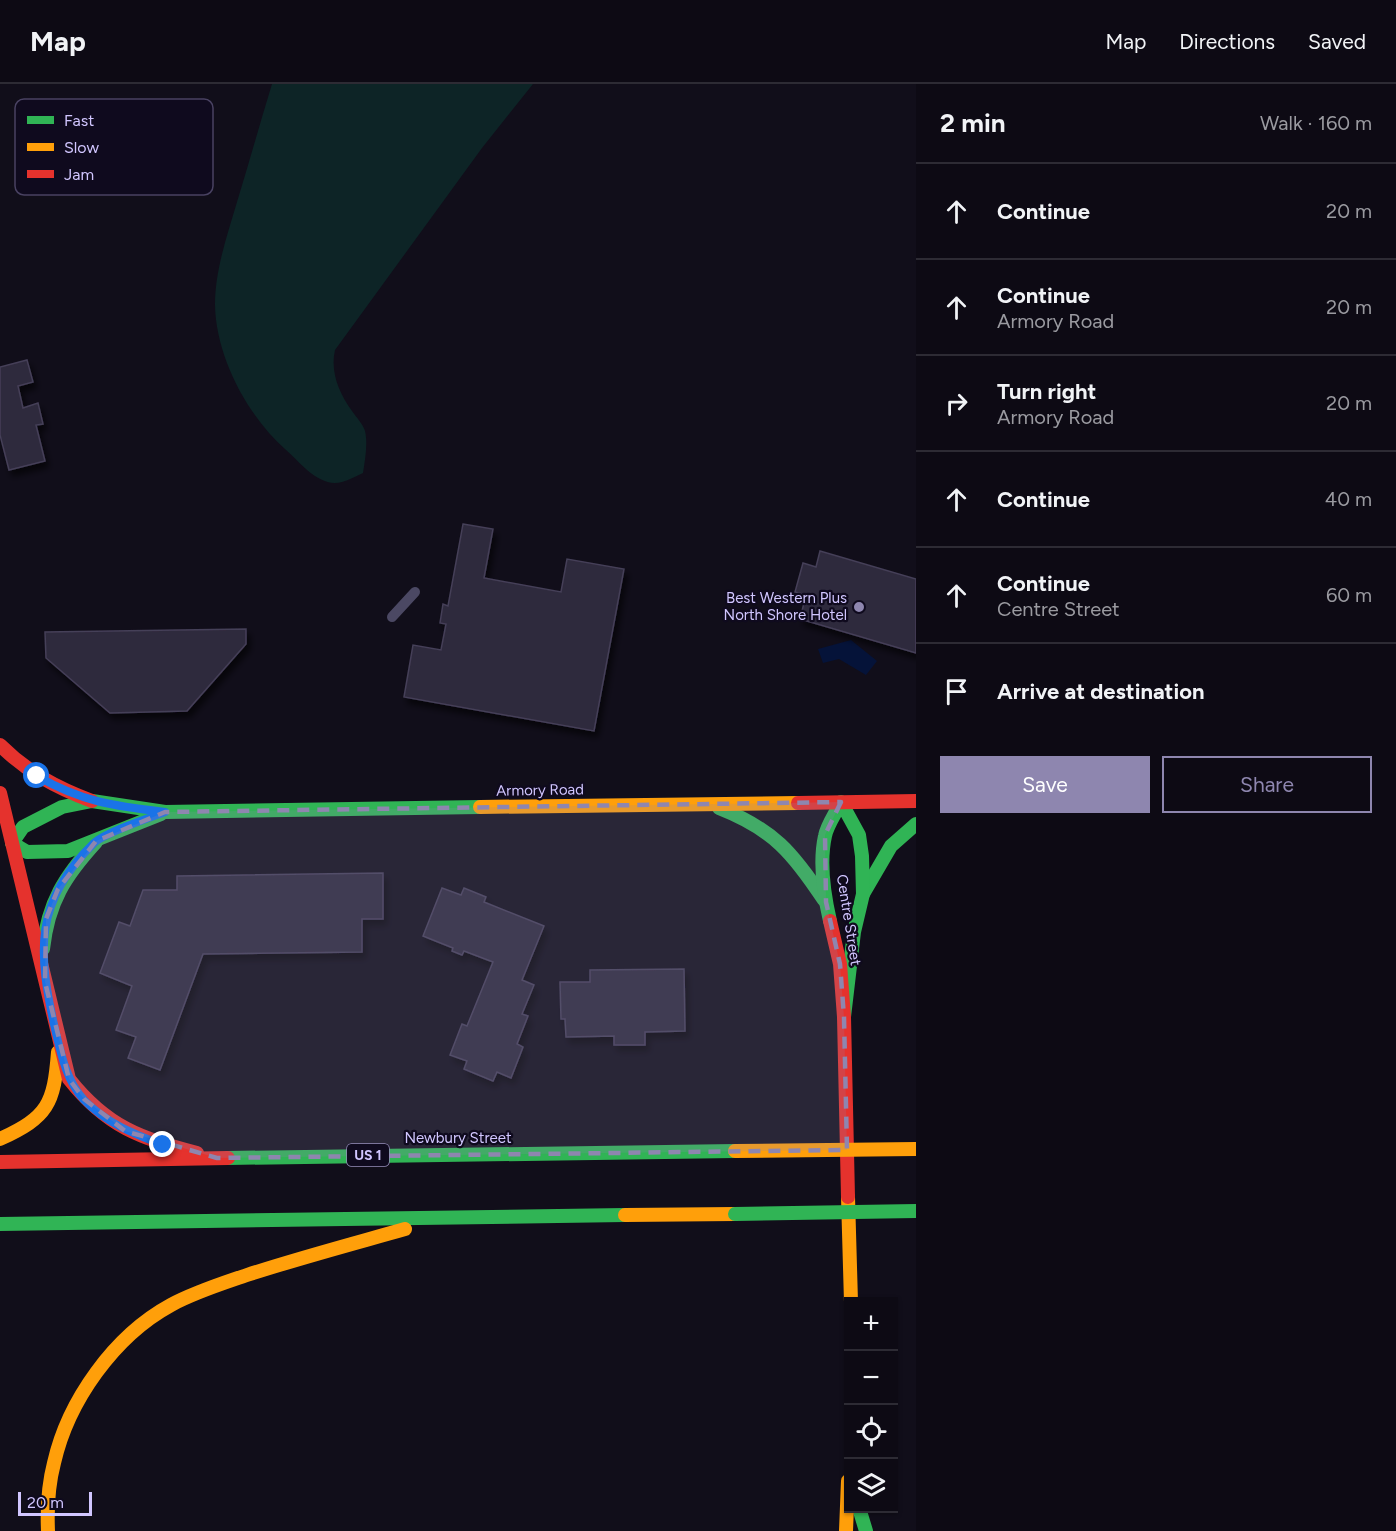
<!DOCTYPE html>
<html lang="en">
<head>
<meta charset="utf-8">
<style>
	body { margin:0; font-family:Figtree,sans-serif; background:#1b1822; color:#f1f3f6 }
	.controls { position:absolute; right:18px; bottom:18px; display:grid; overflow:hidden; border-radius:0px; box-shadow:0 2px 4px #0004 }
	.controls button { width:54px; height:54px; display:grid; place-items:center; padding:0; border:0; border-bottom:2px solid #2d2b34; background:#0d0a14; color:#f1f3f6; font:30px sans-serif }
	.scale { position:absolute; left:18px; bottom:15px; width:74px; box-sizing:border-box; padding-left:6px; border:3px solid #d1c6ff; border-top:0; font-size:16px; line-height:21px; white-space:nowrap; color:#d1c6ff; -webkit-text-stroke:4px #0f0a1e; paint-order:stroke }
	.stop { position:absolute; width:18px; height:18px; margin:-14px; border:4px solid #1a73e8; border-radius:50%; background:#fff }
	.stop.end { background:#1a73e8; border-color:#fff; box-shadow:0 2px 6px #0008 }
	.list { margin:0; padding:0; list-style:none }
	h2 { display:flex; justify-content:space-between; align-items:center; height:78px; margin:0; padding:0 24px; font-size:26px }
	h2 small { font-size:20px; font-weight:400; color:#9a9aa0 }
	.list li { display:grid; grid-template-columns:39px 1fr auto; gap:18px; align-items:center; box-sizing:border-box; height:96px; padding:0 24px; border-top:2px solid #2d2b34 }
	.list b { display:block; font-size:22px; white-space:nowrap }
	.list p { margin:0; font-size:20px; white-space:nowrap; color:#9a9aa0 }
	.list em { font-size:20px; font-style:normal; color:#9a9aa0 }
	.actions { display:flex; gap:12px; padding:18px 24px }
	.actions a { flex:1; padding:14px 0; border:2px solid #8e86af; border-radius:0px; text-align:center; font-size:21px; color:#8e86af }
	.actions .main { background:#8e86af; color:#fff }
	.icon { flex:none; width:33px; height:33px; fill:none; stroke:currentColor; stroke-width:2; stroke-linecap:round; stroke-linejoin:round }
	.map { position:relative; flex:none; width:916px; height:1447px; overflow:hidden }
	header { display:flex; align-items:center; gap:36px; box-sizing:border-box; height:84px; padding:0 30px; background:#0d0a14; border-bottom:2px solid #2d2b34 }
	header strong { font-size:28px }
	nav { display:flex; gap:33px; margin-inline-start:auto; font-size:21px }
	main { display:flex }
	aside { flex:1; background:#0d0a14 }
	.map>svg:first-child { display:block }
</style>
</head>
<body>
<header>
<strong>Map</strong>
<nav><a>Map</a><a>Directions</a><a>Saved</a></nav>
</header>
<main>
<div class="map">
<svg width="916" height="1447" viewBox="0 0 916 1447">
	<defs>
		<filter id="shadow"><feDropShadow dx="3.5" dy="6" stdDeviation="3" flood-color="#0009"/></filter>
	</defs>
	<rect width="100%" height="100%" fill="#110e1a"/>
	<!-- green -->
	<path fill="#0d2426" d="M272 0H533L482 64 335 266C330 288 339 309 352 327 356 333 363 340 365 347 368 360 365 376 363 389 356 392 349 396 342 398 319 404 301 379 285 365 247 331 216 273 215 221 215 186 227 152 237 118 249 79 260 39 272 0Z"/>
	<!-- water -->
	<path fill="#051339" d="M851 556 877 577 866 591 839 575 823 579 818 565Z"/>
	<!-- building -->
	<g fill="#2f2a3d" stroke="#453f58" stroke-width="1.5" filter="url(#shadow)">
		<path d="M27 276 33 298 18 302 23 324 38 319 43 340 36 341 45 377 9 386 0 351V283Z"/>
		<path d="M463 440 493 445 484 494 561 508 567 475 624 485 594 647 404 613 413 561 441 566 446 540 440 539 443 520 448 522Z"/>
		<path d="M820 467 916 495V569L800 535 806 511 795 508 803 479 816 483Z"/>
		<path d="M246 545V560L187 627 110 629 46 574 45 548Z"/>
		<path d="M383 789V835H362V868L203 870 160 986 128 974 136 953 116 946 132 902 100 889 119 838 130 842 143 806H177V792Z"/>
		<path d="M442 804 461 811 464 804 486 813 484 818 544 842 522 896 534 901 522 930 528 932 517 960 523 963 511 994 497 988 493 997 464 985 467 977 450 971 462 940 467 942 493 878 464 867 462 871 452 867 453 864 423 852Z"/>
		<path d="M684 885 685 947 645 948V961H614V952L566 953 565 935H561L560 898H590V886Z"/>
	</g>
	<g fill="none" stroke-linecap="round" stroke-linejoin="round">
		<!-- lane -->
		<path stroke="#4b4863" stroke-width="10" d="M392 533 415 508"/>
		<!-- fast -->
		<g stroke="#30b455" stroke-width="14">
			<path d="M719 724C773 745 793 769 824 816"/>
			<path d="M12 759 23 743 62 723 92 717 165 728 480 723"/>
			<path d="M12 759 27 768 68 767 161 730"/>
			<path d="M863 810 891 762 916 740"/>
			<path d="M830 837C824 811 819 779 825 752 827 741 836 729 841 718L859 751 862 772 863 810 854 848 844 933"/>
			<path d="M43 865C48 818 65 792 96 758"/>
			<path d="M228 1074 735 1067"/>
			<path d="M0 1140 625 1131"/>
			<path d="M859 1424 866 1447"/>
		</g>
		<!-- slow -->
		<g stroke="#ff9f0a" stroke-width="14">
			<path d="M480 723 798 719"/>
			<path d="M0 1055C48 1033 54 1020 58 968"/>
			<path d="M848 1113 851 1218"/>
			<path d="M625 1131 735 1130"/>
			<path d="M48 1447C47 1424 48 1402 54 1379 68 1317 114 1252 171 1221 195 1208 221 1200 247 1191 299 1174 352 1160 405 1145"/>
			<path d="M846 1447 848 1397"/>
		</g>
		<!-- jam -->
		<g stroke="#e5322d" stroke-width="14">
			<path d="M0 661C27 688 57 704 92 717"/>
			<path d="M0 709 69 995C107 1043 140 1054 197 1069"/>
			<path d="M798 719 916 717"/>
			<path d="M830 837 840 880 844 933 848 1113"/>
			<path d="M0 1078 228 1074"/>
		</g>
		<!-- fast-bridge -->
		<path stroke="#30b455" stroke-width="14" d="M735 1130 916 1127"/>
		<!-- slow-bridge -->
		<path stroke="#ff9f0a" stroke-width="14" d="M735 1067 916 1065"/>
	</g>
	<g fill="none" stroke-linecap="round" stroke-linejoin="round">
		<!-- route -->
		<path stroke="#1a73e8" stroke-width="8" d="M37 692C82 718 114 722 165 728 147 735 108 747 94 759 33 818 38 869 55 945 61 970 66 996 84 1016 106 1039 134 1050 163 1061"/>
	</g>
	<!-- marked area -->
	<path fill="#8e86af" fill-opacity="0.2" stroke="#8e86af" stroke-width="4.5" stroke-dasharray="12 8" stroke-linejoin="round" d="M841 718 825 751 826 818 840 880 844 933 847 1066 217 1074 125 1047 84 1015 69 995 45 898 46 835 58 805 96 757 165 728Z"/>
	<!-- markers -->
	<circle fill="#8e86af" stroke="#0f0a1e" stroke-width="2" cx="859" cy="523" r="6"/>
	<g text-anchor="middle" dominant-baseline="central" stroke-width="4.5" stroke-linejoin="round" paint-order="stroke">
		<!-- shield labels -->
		<rect fill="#0f0a1e" stroke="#978ebc" stroke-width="1.5" x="347" y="1060" width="42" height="22" rx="4.5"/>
		<g font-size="14" font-weight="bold" fill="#d1c6ff">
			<text x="368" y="1071">US 1</text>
		</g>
		<!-- poi labels -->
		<g font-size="15" fill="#d1c6ff" stroke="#0f0a1e" text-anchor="end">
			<text x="847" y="514">Best Western Plus<tspan x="847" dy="17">North Shore Hotel</tspan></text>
		</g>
		<!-- street labels -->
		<g font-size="15" fill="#d1c6ff" stroke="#0f0a1e">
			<text transform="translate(540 706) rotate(-1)">Armory Road</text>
			<text transform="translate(849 836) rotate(81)">Centre Street</text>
			<text x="458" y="1054">Newbury Street</text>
		</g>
	</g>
	<!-- legend -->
	<rect x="15" y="15" width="198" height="96" rx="9" fill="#0f0a1e" stroke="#494262" stroke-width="1.5"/>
	<rect x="27" y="32" width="27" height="8" fill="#30b455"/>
	<rect x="27" y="59" width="27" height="8" fill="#ff9f0a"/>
	<rect x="27" y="86" width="27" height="8" fill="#e5322d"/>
	<g font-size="16" fill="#d1c6ff">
		<text x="64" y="42">Fast</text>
		<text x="64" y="69">Slow</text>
		<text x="64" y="96">Jam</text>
	</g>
</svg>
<div class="controls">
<button>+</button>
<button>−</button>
<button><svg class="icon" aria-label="locate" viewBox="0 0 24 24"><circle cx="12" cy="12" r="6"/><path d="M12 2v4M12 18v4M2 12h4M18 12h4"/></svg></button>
<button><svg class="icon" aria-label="layers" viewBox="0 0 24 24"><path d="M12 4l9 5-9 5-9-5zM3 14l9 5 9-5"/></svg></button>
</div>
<div class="scale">20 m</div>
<div class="stop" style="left:37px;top:692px"></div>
<div class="stop end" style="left:163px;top:1061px"></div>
</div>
<aside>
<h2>2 min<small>Walk · 160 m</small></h2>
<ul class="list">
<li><svg class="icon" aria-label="ahead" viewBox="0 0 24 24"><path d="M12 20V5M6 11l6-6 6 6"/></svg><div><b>Continue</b></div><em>20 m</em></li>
<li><svg class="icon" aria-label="ahead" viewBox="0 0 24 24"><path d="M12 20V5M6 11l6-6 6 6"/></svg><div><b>Continue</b><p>Armory Road</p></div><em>20 m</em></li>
<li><svg class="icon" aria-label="right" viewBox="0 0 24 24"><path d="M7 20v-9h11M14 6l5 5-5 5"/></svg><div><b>Turn right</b><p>Armory Road</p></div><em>20 m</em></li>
<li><svg class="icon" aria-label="ahead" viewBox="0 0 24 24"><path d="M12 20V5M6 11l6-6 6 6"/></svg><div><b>Continue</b></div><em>40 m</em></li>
<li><svg class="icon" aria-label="ahead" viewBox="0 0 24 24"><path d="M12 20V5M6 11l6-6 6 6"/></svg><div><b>Continue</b><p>Centre Street</p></div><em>60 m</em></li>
<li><svg class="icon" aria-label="arrive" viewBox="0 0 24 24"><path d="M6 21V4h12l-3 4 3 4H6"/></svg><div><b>Arrive at destination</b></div></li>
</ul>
<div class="actions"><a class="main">Save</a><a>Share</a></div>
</aside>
</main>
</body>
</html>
